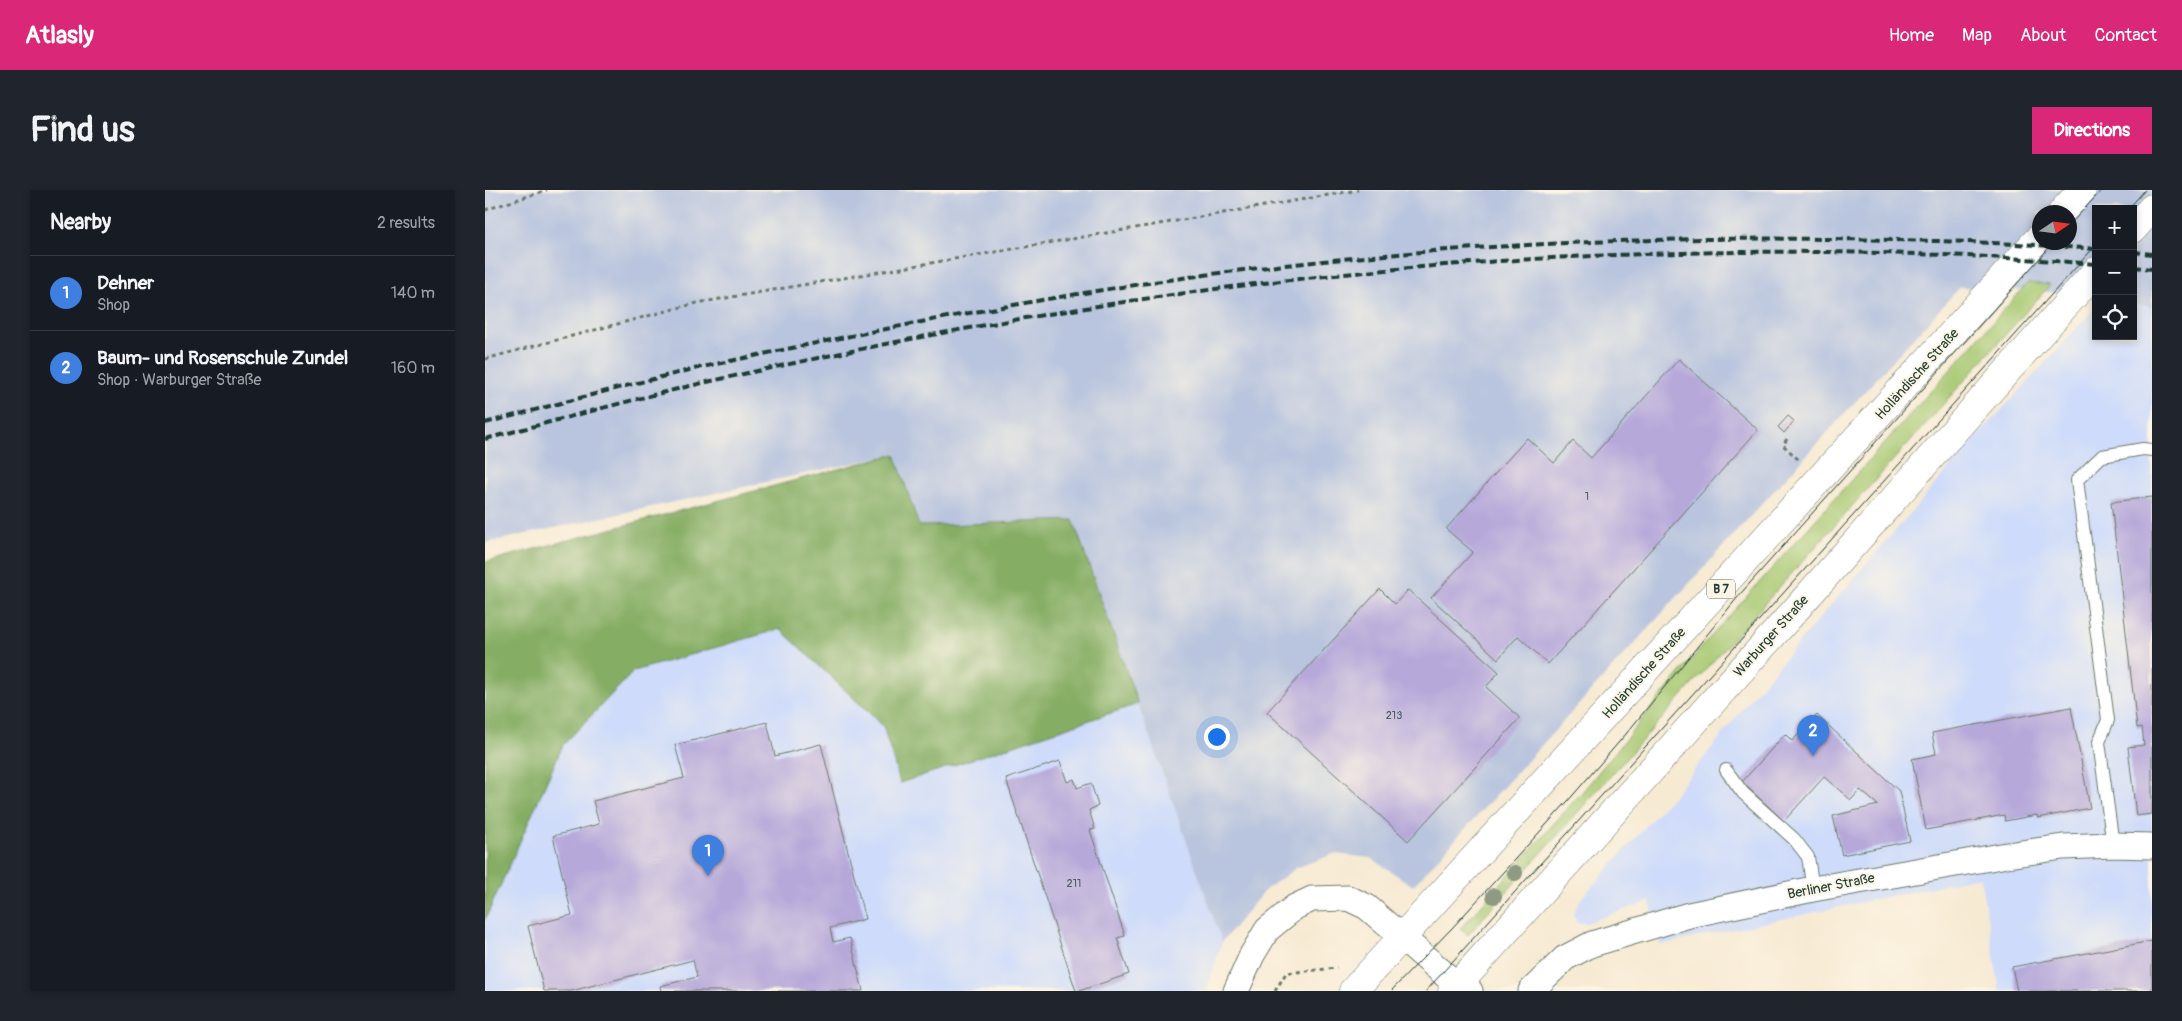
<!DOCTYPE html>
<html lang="en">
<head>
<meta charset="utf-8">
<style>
	body { margin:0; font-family:Pangolin,sans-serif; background:#20242c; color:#f1f3f6 }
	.controls { position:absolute; right:15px; top:15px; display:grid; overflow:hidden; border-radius:0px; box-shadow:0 2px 8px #0003 }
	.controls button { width:45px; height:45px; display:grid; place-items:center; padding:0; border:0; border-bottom:1px solid #363941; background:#171b24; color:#f1f3f6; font:25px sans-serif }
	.compass { position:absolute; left:1547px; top:15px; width:45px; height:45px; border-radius:50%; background:#171b24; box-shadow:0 2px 8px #0003; rotate:77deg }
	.you { position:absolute; left:731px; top:546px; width:18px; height:18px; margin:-12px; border:4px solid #fff; border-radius:50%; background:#1a73e8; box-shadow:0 0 0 8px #1a73e833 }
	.badge { display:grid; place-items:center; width:32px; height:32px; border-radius:50%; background:#db2777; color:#fff; font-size:16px; font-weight:700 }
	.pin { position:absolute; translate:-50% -41px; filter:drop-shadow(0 1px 2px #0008) }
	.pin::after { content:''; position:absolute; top:26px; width:18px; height:15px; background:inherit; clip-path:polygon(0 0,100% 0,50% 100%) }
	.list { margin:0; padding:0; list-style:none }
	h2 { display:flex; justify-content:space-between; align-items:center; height:65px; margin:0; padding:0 20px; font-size:21px }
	h2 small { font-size:16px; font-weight:400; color:#9ea1a6 }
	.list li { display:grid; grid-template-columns:32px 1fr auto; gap:15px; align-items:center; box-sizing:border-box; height:75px; padding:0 20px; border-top:1px solid #363941 }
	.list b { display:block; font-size:19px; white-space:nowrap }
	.list p { margin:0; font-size:16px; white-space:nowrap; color:#9ea1a6 }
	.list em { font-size:16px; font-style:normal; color:#9ea1a6 }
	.icon { flex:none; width:28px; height:28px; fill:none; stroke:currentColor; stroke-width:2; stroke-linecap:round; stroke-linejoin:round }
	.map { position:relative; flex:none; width:1667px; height:801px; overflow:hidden; border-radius:0px }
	header { display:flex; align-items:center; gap:30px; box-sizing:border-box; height:70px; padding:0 25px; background:#db2777; color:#fff }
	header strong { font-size:24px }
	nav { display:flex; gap:28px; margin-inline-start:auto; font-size:18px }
	.intro { display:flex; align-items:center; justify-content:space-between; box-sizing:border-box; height:120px; padding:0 30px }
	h1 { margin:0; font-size:35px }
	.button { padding:12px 22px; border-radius:0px; background:#db2777; color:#fff; font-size:18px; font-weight:700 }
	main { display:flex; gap:30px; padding:0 30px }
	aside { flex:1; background:#171b24; border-radius:0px; box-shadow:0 2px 8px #0003 }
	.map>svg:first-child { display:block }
</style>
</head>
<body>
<header>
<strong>Atlasly</strong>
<nav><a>Home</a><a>Map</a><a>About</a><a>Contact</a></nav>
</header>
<div class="intro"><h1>Find us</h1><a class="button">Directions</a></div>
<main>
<aside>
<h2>Nearby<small>2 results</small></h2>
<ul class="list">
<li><span class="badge" style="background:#3f7fe0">1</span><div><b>Dehner</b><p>Shop</p></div><em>140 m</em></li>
<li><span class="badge" style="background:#3f7fe0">2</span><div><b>Baum- und Rosenschule Zundel</b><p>Shop · Warburger Straße</p></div><em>160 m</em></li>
</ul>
</aside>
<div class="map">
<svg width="1667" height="801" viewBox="0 0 1667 801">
	<rect width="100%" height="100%" fill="#fcf5e5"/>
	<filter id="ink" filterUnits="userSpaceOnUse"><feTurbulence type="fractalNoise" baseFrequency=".02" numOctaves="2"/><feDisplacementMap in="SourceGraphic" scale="10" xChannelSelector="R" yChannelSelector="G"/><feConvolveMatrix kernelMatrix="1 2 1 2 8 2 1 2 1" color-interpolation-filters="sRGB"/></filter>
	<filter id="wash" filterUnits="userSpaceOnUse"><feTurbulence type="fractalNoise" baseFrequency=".0096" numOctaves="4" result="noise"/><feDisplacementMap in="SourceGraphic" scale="20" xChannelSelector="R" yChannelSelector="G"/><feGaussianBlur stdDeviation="1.12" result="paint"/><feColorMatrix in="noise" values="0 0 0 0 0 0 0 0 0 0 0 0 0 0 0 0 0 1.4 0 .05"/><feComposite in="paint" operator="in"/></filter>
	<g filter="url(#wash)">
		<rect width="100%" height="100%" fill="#f7ead3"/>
		<!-- built -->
		<g fill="#cedbfa">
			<path d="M1648 114 1667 117V801H1515L1495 687 1175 755 1165 711 1101 733H1092L1088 724 1096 709 1194 599 1266 508 1470 271 1611 117V146H1648Z"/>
			<path d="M295 438 399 536 415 593 653 514 737 752 721 801H0V730L78 555 149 481Z"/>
		</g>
		<!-- industrial -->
		<path fill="#b9c5de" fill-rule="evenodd" d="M0 0H1667V117L1648 114V19H1611V106L1603 104 1475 97 928 696 886 668 849 664 811 678 779 701 737 752 588 330 433 336 410 264 0 353ZM1554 22H1584V52H1554Z"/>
		<!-- green -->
		<path fill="#a7c972" stroke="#638353" d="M1543 93 1565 95 983 745 975 739 1098 601 1219 454Z"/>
		<!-- forest -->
		<path fill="#85ad64" stroke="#52754c" d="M410 264 434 336 588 330 653 514 415 593 398 536 295 439 149 481 78 555 0 730V372Z"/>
		<g id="blocks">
			<!-- building -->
			<g fill="#b6a9da">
				<path d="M1194 169 1273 240 1063 474 1033 446 1013 469 946 408 988 362 961 339 1042 248 1069 273 1088 251 1106 268Z"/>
				<path d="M1303 226 1309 231 1299 243 1293 237Z"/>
				<path d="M1667 307V624L1651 626 1643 557 1659 555 1657 537 1652 538 1626 312Z"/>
				<path d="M895 399 910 414 923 400 1014 482 1001 497 1035 528 923 651 782 522Z"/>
				<path d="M1586 517 1605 618 1553 628 1552 625 1520 631 1519 625 1441 640 1427 569 1451 564 1447 543Z"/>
				<path d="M1332 525 1414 601 1425 651 1357 665 1348 626 1393 615 1375 600 1366 610 1339 587 1299 631 1257 592 1300 544 1307 551Z"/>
				<path d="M282 532 290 566 336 554 380 729 345 738 348 752 365 748 378 801H176L175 796 212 787 208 770 86 801H59L43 736 87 725 68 646 114 634 108 611 199 588 190 555Z"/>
				<path d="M575 571 582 592 589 589 592 598 606 593 613 616 604 620 610 639 605 640 640 746 632 748 644 784 594 801H591L521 589Z"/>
				<path d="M1667 751V801H1532L1527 777Z"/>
			</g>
		</g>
	</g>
	<g filter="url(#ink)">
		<use href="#blocks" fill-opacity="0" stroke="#6b7a6c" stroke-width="1"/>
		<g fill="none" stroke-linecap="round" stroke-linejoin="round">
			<defs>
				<g id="service">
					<path d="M1241 580 1258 603 1309 649 1323 667 1328 699"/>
					<path d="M1628 655 1614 552 1623 530 1592 290 1617 266 1658 259 1667 260"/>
				</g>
				<g id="minor">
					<path d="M751 801 767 765 782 740 810 717 827 709 863 708 882 717 972 795 985 801"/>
					<path d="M1046 801 1080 768 1107 754 1204 725 1328 699 1522 665 1578 657 1628 655 1667 656"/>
				</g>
				<g id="primary">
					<path d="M1577 22 1597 0"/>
					<path d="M1648 39 1667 18"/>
					<path d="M868 801 1554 48"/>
					<path d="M967 801 1305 426 1611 81"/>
				</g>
			</defs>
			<!-- service casing -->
			<use href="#service" stroke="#6b7a6c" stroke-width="14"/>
			<!-- minor casing -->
			<use href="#minor" stroke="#6b7a6c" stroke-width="27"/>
			<!-- primary casing -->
			<use href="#primary" stroke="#6b7a6c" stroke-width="29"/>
			<!-- path -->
			<g stroke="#6b7a6c" stroke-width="3" stroke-dasharray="4 4" stroke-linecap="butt">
				<path d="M0 20 62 0"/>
				<path d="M0 169 212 113 873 0"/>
				<path d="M1302 249 1298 255 1315 271"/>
				<path d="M790 801 801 783 852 778"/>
			</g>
			<!-- service -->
			<use href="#service" stroke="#fff" stroke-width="12"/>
			<!-- minor -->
			<use href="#minor" stroke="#fff" stroke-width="25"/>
			<!-- primary -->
			<use href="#primary" stroke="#fff" stroke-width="28"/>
			<!-- tram -->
			<g stroke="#1f3d34" stroke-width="1">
				<path d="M1643 19 1660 0"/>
				<path d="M1584 35 1617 0"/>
				<path d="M906 801 968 737 1082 612 1141 544 1257 402 1569 52"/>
				<path d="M941 801 1611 55"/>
			</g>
			<!-- rail -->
			<g stroke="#1f3d34" stroke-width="4" stroke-dasharray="8 4" stroke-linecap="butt">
				<path d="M1648 62 1667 64"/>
				<path d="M1648 77 1667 79"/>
				<path d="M0 233C74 214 148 193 222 176 366 145 511 116 656 94 882 60 1112 46 1341 49 1431 50 1521 52 1611 59"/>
				<path d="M0 249C74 230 148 209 222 192 326 169 430 147 535 129 888 67 1253 46 1611 74"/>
			</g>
		</g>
		<!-- trees -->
		<g fill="#8f9a82">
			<circle cx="1030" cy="683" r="8"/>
			<circle cx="1009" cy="706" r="8"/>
		</g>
	</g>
	<g text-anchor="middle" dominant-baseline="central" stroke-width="4" stroke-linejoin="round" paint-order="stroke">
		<!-- number labels -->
		<g font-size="11" fill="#45585e">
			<text x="1102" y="306">1</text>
			<text x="909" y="525">213</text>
			<text x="589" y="693">211</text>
		</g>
		<!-- shield labels -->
		<rect fill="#fcf5e5" stroke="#617469" stroke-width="1" x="1222" y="389.5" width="28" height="19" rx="4"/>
		<g font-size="12" font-weight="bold" fill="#1f3d34">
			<text x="1236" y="399">B 7</text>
		</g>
		<!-- street labels -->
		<g font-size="14" fill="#1f3d34" stroke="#fcf5e5">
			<text transform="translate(1432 184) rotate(-48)">Holländische Straße</text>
			<text transform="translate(1286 446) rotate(-48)">Warburger Straße</text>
			<text transform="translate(1159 483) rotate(-48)">Holländische Straße</text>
			<text transform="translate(1346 696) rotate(-11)">Berliner Straße</text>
		</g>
	</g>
</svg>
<div class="controls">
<button>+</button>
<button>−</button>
<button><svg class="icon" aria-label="locate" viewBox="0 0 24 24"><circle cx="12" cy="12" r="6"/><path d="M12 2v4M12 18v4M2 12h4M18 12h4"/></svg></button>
</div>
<svg class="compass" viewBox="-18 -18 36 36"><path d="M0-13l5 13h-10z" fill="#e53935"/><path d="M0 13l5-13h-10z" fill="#9ea1a6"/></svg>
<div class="you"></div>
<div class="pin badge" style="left:223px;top:686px;background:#3f7fe0">1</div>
<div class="pin badge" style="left:1328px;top:566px;background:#3f7fe0">2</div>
</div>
</main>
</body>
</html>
